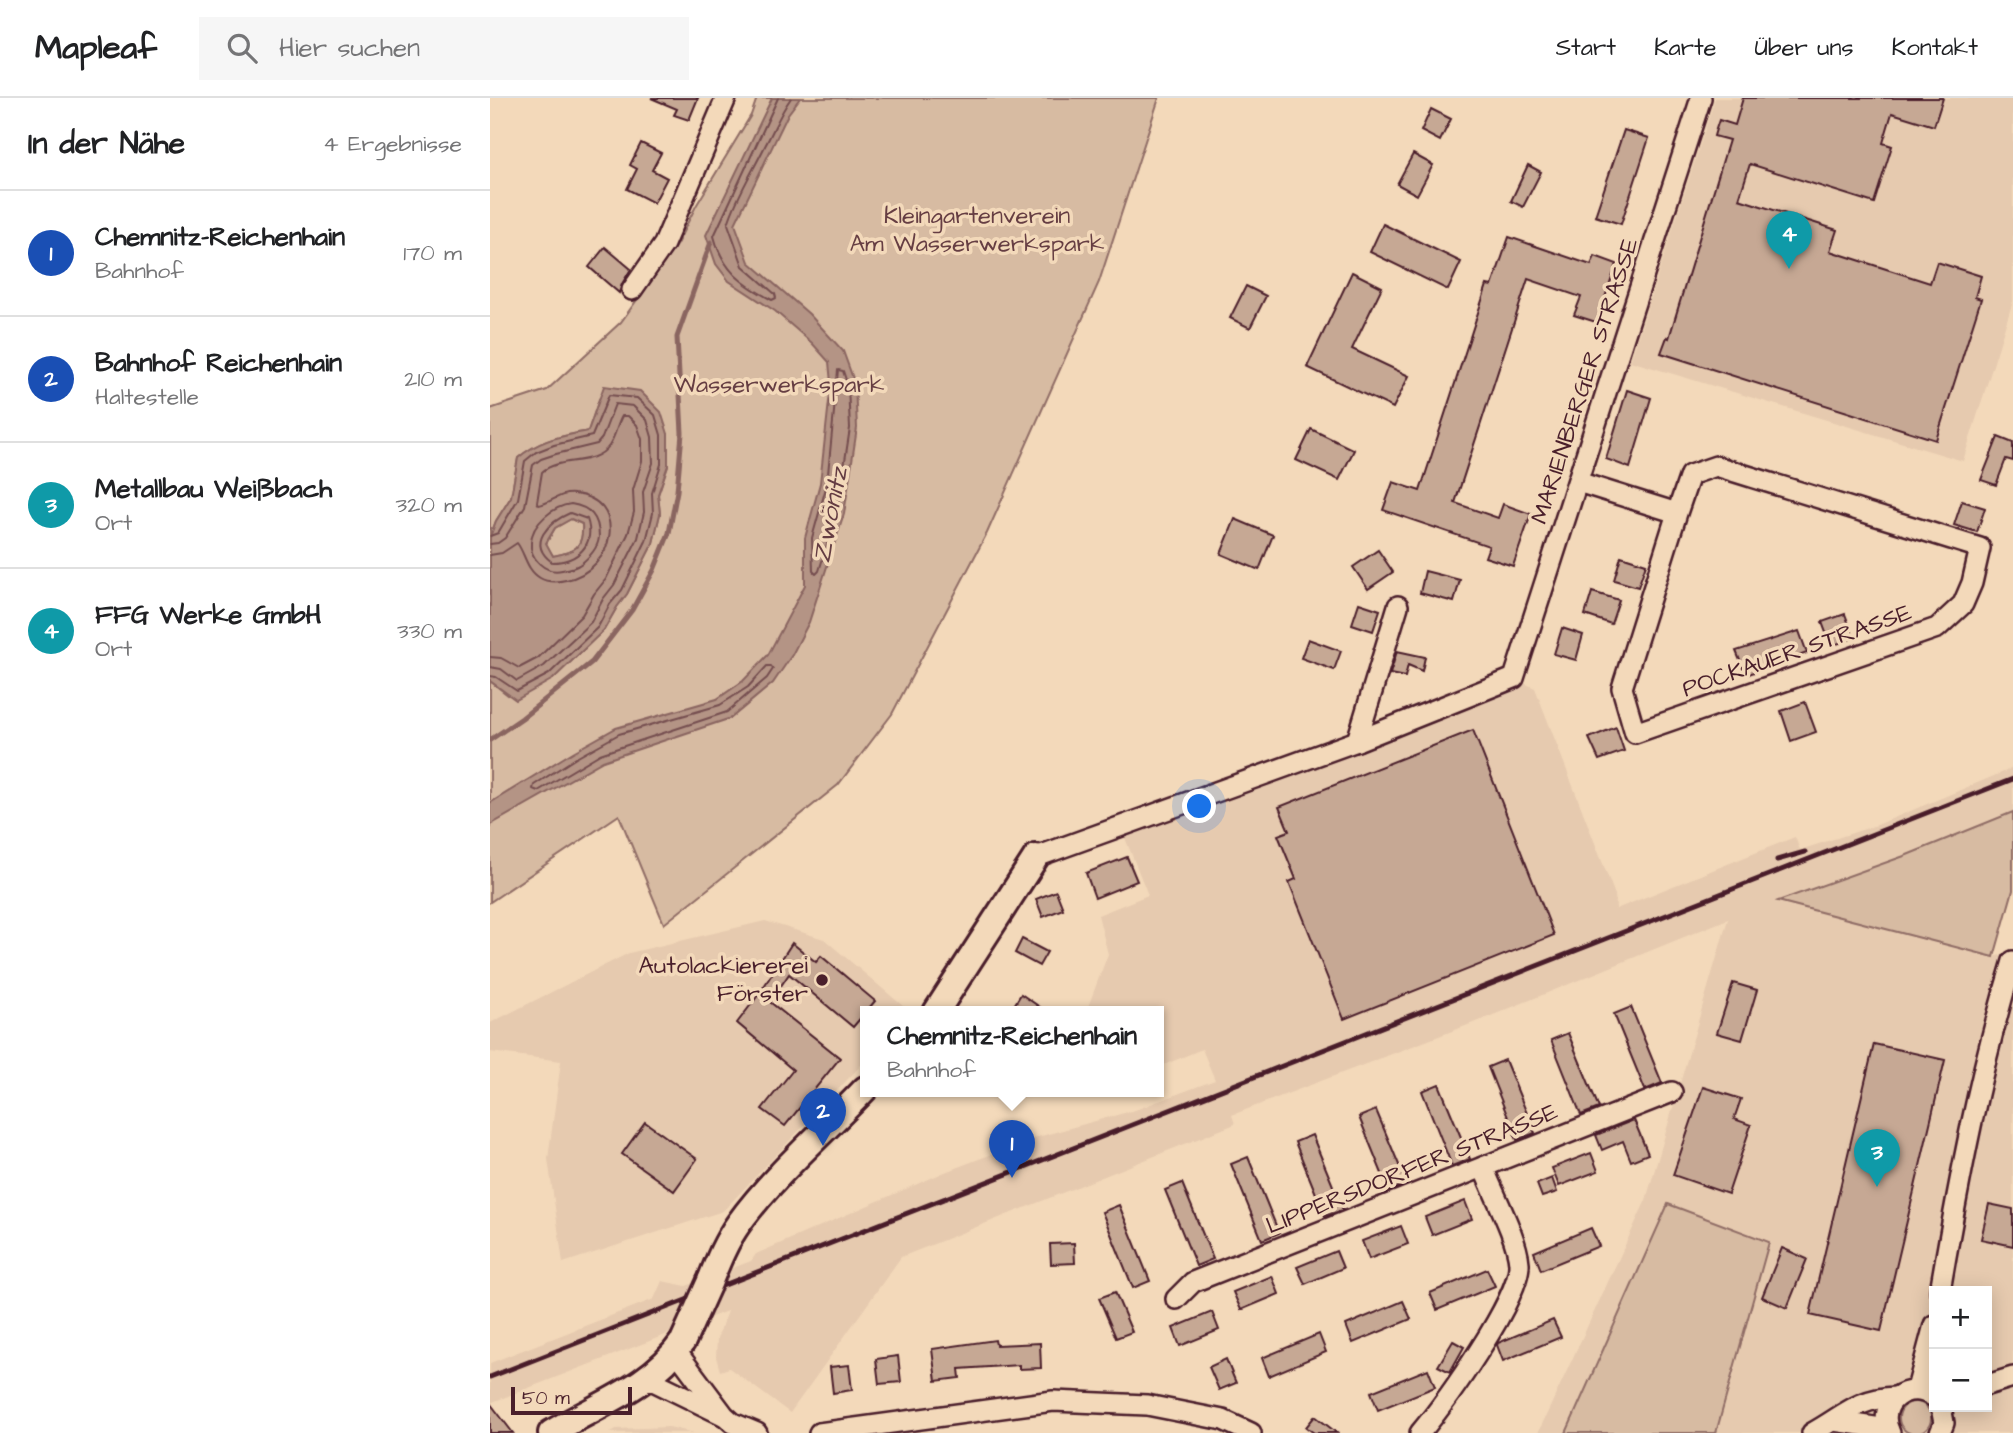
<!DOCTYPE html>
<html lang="de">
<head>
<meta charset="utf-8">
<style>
	body { margin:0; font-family:"Architects Daughter",sans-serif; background:#f6f6f6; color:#202124 }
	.controls { position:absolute; right:21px; bottom:21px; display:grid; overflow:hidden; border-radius:0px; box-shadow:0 4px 18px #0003 }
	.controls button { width:63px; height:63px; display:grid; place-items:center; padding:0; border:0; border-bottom:2px solid #e0e0e0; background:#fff; color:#202124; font:35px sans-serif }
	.scale { position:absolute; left:21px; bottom:18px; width:121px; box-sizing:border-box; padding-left:7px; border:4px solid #4a1f2b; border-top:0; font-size:19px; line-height:24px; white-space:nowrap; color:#4a1f2b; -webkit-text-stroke:5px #f3d9ba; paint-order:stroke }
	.you { position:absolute; left:710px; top:709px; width:24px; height:24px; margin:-18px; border:5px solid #fff; border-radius:50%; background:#1a73e8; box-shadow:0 0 0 10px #1a73e833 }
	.badge { display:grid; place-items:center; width:46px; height:46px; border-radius:50%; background:#4a1f2b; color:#fff; font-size:23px; font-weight:700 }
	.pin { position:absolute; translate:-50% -58px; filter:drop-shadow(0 2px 4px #0008) }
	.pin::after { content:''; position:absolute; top:37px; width:24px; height:21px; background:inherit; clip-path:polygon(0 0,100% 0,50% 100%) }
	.popup { position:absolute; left:370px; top:908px; width:304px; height:91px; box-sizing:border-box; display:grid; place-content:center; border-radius:0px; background:#fff; filter:drop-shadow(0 2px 5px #0005); font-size:23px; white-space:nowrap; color:#757577 }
	.popup b { font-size:26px; color:#202124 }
	.popup::after { content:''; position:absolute; left:50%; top:100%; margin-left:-14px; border:14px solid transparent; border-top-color:#fff }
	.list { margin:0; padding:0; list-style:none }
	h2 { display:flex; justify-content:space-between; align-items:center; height:91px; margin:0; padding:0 28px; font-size:30px }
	h2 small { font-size:23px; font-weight:400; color:#757577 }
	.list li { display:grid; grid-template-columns:46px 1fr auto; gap:21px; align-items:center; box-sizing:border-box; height:126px; padding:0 28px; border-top:2px solid #e0e0e0 }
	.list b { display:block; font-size:26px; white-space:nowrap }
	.list p { margin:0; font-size:23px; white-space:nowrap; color:#757577 }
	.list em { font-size:23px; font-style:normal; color:#757577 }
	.icon { flex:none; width:38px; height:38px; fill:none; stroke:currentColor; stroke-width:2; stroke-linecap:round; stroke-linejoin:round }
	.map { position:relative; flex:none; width:1523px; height:1335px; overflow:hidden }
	header { display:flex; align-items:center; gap:42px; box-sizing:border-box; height:98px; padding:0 35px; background:#fff; border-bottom:2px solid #e0e0e0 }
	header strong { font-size:33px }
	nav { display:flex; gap:38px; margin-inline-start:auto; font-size:24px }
	.search { width:490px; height:63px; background:#f6f6f6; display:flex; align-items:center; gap:18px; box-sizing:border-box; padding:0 24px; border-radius:0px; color:#757577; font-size:26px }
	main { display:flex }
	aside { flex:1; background:#fff }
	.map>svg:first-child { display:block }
</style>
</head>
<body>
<header>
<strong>Mapleaf</strong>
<div class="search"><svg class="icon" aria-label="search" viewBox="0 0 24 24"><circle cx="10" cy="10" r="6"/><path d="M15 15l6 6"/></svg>Hier suchen</div>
<nav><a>Start</a><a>Karte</a><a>Über uns</a><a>Kontakt</a></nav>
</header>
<main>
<aside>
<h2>In der Nähe<small>4 Ergebnisse</small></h2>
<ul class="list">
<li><span class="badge" style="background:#1a4fb4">1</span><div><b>Chemnitz-Reichenhain</b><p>Bahnhof</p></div><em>170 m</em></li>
<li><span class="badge" style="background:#1a4fb4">2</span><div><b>Bahnhof Reichenhain</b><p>Haltestelle</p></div><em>210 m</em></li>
<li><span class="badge" style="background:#0f9aa8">3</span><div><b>Metallbau Weißbach</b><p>Ort</p></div><em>320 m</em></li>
<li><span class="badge" style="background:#0f9aa8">4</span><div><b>FFG Werke GmbH</b><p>Ort</p></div><em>330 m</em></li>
</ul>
</aside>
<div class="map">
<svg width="1523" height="1335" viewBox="0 0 1523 1335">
	<rect width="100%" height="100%" fill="#f3d9ba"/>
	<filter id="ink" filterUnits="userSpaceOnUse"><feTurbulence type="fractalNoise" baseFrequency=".0143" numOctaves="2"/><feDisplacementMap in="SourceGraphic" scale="14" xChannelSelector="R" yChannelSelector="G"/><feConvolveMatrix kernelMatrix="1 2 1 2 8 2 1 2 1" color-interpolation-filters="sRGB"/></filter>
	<g filter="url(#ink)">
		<!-- built -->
		<g fill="#e6caaf" fill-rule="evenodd">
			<path d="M1225 0H1523V203L1473 363 1140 263Z"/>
			<path d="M1025 581 1045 590 1125 797 1126 811 1305 739 1310 752 1387 727 1523 670V714L1417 757 1289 803 1504 859 1523 853V1335H1048L1156 1102 1238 821 991 922 742 1017 745 1026 411 1159 300 1315 239 1270 230 1273 226 1259 227 1241 237 1213 0 1305V1265L164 1201 172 1183 196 1188 261 1163 266 1156 455 1074 544 1040 645 1012 725 982 712 951 669 969V914H596L618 856 608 817 658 797 631 730ZM1444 1193H1497V1309H1444Z"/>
			<path d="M275 823 334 841 420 914H375V963L233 1113 73 1165 58 1061 71 963 0 954V925L139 855Z"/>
			<path d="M179 1329 204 1335H120L126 1331Z"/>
		</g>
		<!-- green -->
		<g fill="#d7bba2" stroke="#906d66" stroke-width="2">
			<path d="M267 0H669L609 184 497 435 402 616 348 687 174 826 129 717 0 804V583L18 597 63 581 114 532 127 509 137 496 163 445 170 416 168 397 178 367V336L109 301 98 333C70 339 50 341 28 360L21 399 6 423 0 439V311L57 292 131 224 187 146 206 108 261 17Z"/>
			<path d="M81 421 92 426C94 449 85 454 63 458L56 446 65 430Z"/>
			<path d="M1523 714V792L1504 859 1288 803 1417 757Z"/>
			<path d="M1178 1106 1279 1144 1226 1335H1076Z"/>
			<circle cx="1425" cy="1320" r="16"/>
		</g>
		<!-- water -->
		<g fill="#b49485" stroke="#8a6561" stroke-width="2" fill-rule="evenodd">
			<path d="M282 0H310L298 16 245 126 259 164 319 216 353 253 365 286 367 330 354 416 319 524 302 557 283 585 241 620 113 663 0 727V705L83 654 126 630 227 601 253 583 278 557 315 487V440L330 385 341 285 339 264 322 245 285 213 239 183 226 166 216 137Z"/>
			<path d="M114 288 150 293 171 314 178 336V367L168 396 170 416 163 445 137 496 127 509 114 532 63 581 26 602 0 583V439L6 423 21 399 28 360C50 341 70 339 98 333ZM81 421 92 426C94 449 85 454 63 458L56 445 65 430Z"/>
		</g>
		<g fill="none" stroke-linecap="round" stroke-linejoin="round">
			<!-- shore -->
			<g stroke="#744e4f" stroke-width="2">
				<path d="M288 0 224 138C233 173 252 186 282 202L286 200 285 196 253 168 238 126C247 97 262 75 275 48 284 32 290 15 301 0"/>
				<path d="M348 272 353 273 358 288 360 330 347 415 329 473 326 476 323 473 322 440 337 386Z"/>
				<path d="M81 406C100 409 109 419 109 439 108 450 100 458 92 465 86 470 79 471 72 472 56 476 39 461 41 444 42 425 64 408 81 406Z"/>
				<path d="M80 415 97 421C106 447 87 464 62 464 36 445 59 424 80 415Z"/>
				<path d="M0 438 8 435 28 401 35 363 46 354 64 347 102 338 119 297 147 300 165 317 171 337V366L162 395 163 415 156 443 132 492 120 506 108 529 59 576 27 593 6 579 0 578"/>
				<path d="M0 446 8 445 15 440 35 408 43 367 51 361 66 356 107 346 112 340 125 306 143 308 157 322 162 339 163 365 153 394 154 414 148 440 124 487 113 501 101 524 54 568 27 583 11 571 0 569"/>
				<path d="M0 457 12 455 27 445C35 455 36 472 50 480 58 485 67 484 76 482 126 472 139 401 84 396 70 394 61 405 49 407L47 404 52 374C70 358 104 369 119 348 125 339 127 327 132 318H138L147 327 152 341V363L143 392 144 414 138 436 116 481 104 496 92 517 48 560 29 570 11 560 0 559"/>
				<path d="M277 568H281L283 571 277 580 237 614 110 656 48 693 43 691 44 687 86 660 129 636 230 607 258 589Z"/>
			</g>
			<!-- stream -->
			<path stroke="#8a6561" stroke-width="5" d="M0 642 32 620 102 564 142 512 164 472 179 435 187 393 192 335 187 239 221 144"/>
		</g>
		<!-- building -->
		<g fill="#c6a894" stroke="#4a1f2b" stroke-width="2">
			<path d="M161 0H208L199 22 184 17 187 11Z"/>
			<path d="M1253 0H1453L1444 28 1402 15 1393 45 1402 48 1384 105 1260 66 1249 101 1347 132 1340 153 1440 185 1447 164 1491 178 1485 199 1491 201 1446 342 1171 255 1177 239 1179 240 1239 42 1224 38 1226 31 1229 22 1245 27Z"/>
			<path d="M941 11 961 21 950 43 931 33Z"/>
			<path d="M1134 32 1159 40 1131 126 1105 118Z"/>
			<path d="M151 45 171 55 162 72 177 80 164 105 137 91 147 71 140 67Z"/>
			<path d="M923 56 943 67 927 97 907 86Z"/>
			<path d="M1038 67 1051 74 1033 109 1021 103Z"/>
			<path d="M893 126 971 164 958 192 880 154Z"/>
			<path d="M1019 139 1101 167 1105 158 1127 166 1106 224 1084 217 1091 199 1038 181 965 405 1008 420 1013 406 1041 416 1023 468 995 459 999 448 893 412 903 384 930 393 997 187 1002 188Z"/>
			<path d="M115 149 141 171 132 186 129 195 99 169Z"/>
			<path d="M862 174 892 189 862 251 919 278 903 310 817 269Z"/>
			<path d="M756 188 776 198 760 230 740 220Z"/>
			<path d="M1137 292 1161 300 1140 370 1116 361Z"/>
			<path d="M821 331 864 352 849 382 806 362Z"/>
			<path d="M1508 339 1523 345V363L1516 361 1506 387 1491 382Z"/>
			<path d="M1472 403 1495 410 1487 434 1464 427Z"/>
			<path d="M745 421 783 437 769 472 731 456Z"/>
			<path d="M888 452 903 474 878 491 863 469Z"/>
			<path d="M1131 458 1156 466 1148 489 1124 482Z"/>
			<path d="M935 473 970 482 964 504 930 495Z"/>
			<path d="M1102 494 1129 502 1121 526 1095 517Z"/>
			<path d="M869 505 890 512 883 533 862 526Z"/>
			<path d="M1355 516 1364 540 1341 548 1332 524Z"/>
			<path d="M1072 530 1093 537 1086 562 1064 556Z"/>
			<path d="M1309 533 1317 555 1256 577 1246 553Z"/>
			<path d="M818 541 851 553 844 572 811 560Z"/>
			<path d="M907 553 935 559 932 573 918 567 915 579 900 576Z"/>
			<path d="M1315 604 1326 634 1301 643 1291 613Z"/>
			<path d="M1126 629 1134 653 1109 662 1099 640Z"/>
			<path d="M983 632 1064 837 854 921 799 784 806 781 788 737 799 733 789 709Z"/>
			<path d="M637 759 647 783 605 800 596 775Z"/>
			<path d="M566 793 573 811 553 819 546 801Z"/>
			<path d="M532 841 557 854 549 868 525 855Z"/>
			<path d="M302 845 326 864 331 858 385 903 363 929 299 876 280 904 350 960 295 1028 272 1011 303 972 247 925 269 896Z"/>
			<path d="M1243 885 1267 892 1252 942 1227 935Z"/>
			<path d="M531 896 557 914H520Z"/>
			<path d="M1141 909 1172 985 1155 992 1124 916Z"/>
			<path d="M1078 935 1109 1010 1091 1017 1061 942Z"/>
			<path d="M1384 946 1455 962 1391 1233 1320 1217Z"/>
			<path d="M1015 962 1045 1035 1027 1042 998 969Z"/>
			<path d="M949 986 980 1061 962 1068 932 993Z"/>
			<path d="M1213 989 1251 1001 1244 1021 1261 1027 1238 1096 1183 1077Z"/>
			<path d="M886 1012 917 1086 899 1093 869 1019Z"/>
			<path d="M1144 1022 1158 1056 1141 1063 1133 1043 1112 1052 1106 1037Z"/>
			<path d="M155 1024 207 1061 184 1093 132 1056Z"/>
			<path d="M822 1037 853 1112 835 1118 805 1044Z"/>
			<path d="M1101 1055 1108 1073 1069 1088 1062 1070Z"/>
			<path d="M758 1059 789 1135 772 1142 741 1066Z"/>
			<path d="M1062 1080 1067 1094 1052 1099 1047 1086Z"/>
			<path d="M692 1085 723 1161 706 1168 675 1092Z"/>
			<path d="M975 1103 982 1121 942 1137 935 1119Z"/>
			<path d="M1499 1106 1523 1111V1148L1491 1141Z"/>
			<path d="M629 1107 660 1183 643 1190 612 1114Z"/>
			<path d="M911 1128 918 1146 879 1161 872 1143Z"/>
			<path d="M1101 1130 1109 1148 1051 1172 1044 1154Z"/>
			<path d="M584 1145 585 1165 561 1166 560 1146Z"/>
			<path d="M1292 1150 1317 1161 1297 1210 1272 1199Z"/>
			<path d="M846 1153 853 1170 815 1186 807 1169Z"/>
			<path d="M997 1171 1005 1188 947 1212 940 1195Z"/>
			<path d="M782 1178 789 1196 751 1212 743 1194Z"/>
			<path d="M625 1194 642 1234 626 1240 609 1200Z"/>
			<path d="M913 1203 921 1221 863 1245 856 1227Z"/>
			<path d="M722 1214 729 1232 690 1248 683 1230Z"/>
			<path d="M1063 1222 1071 1239 1013 1263 1007 1247 1008 1245Z"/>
			<path d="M829 1236 836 1254 779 1278 772 1260Z"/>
			<path d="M505 1242 506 1247 550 1245 551 1270 529 1271V1267L469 1271 470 1280 446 1283 442 1251Z"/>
			<path d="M963 1243 974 1249 960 1274 948 1268Z"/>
			<path d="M408 1258 411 1284 389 1286 386 1261Z"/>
			<path d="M736 1261 746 1285 729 1292 719 1269Z"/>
			<path d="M359 1267 362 1292 343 1295 340 1269Z"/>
			<path d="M938 1271 945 1289 888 1312 881 1294Z"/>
			<path d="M0 1305 23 1335H0Z"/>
			<path d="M825 1318 847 1335H824L816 1329Z"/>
		</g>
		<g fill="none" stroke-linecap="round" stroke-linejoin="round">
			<defs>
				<g id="minor">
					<path d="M142 192 174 146 236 0"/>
					<path d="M1088 384 1187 415 1132 590 1145 635 1447 530 1473 506 1482 485 1490 450 1226 368 1200 377 1187 415"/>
					<path d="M867 643 908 508"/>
					<path d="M546 759 867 643 1024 580 1211 0"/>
					<path d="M1450 1193C1469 1082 1490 971 1523 863"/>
					<path d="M686 1201 703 1184 1182 994"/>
					<path d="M186 1253 234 1317 243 1325 267 1335"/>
					<path d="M157 1280 233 1317"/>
					<path d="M1497 1287 1523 1279"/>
					<path d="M1427 1291 1444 1227"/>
					<path d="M1344 1323 1398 1331"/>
					<path d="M329 1335 563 1303 657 1307 733 1322 761 1335"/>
					<path d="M930 1335C955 1305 1031 1200 1029 1165 1027 1139 1003 1095 993 1069"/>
					<path d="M1322 1335C1353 1318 1368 1300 1405 1299"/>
					<path d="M1400 1335C1385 1305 1418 1281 1444 1299"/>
					<path d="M1450 1335 1454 1325 1451 1309"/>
				</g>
				<g id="major">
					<path d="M446 914 546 759"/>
					<path d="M220 1183C228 1163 236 1143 249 1125 282 1079 335 1033 375 991"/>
					<path d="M61 1335C106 1307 162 1289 193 1243"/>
				</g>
			</defs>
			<!-- minor casing -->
			<use href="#minor" stroke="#4a1f2b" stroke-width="24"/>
			<!-- major casing -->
			<use href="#major" stroke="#4a1f2b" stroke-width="30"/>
			<!-- minor -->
			<use href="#minor" stroke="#f3d9ba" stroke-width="19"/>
			<!-- major -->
			<use href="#major" stroke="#f3d9ba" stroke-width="24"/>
			<!-- rail -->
			<g stroke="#4a1f2b" stroke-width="5">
				<path d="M1287 762 1315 754"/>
				<path d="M0 1279 1523 681"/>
			</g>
			<defs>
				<path id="major-bridge" d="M193 1243 220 1183"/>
			</defs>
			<!-- major-bridge casing -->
			<use href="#major-bridge" stroke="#4a1f2b" stroke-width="30" stroke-linecap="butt"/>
			<!-- major-bridge -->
			<use href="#major-bridge" stroke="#f3d9ba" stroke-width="24"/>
		</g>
	</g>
	<!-- markers -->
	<circle fill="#4a1f2b" stroke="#f3d9ba" stroke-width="2.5" cx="332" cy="882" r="7"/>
	<g text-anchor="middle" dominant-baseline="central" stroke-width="7" stroke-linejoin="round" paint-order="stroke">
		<!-- park labels -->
		<g font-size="24" fill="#663e43" stroke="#f3d9ba">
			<text x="487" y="118">Kleingartenverein<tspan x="487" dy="28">Am Wasserwerkspark</tspan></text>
			<text x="289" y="287">Wasserwerkspark</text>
		</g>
		<!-- street labels -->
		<g font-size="24" fill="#4a1f2b" stroke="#f3d9ba">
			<text transform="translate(1095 283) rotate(-72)">MARIENBERGER STRASSE</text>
			<text transform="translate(1307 553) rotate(-19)">POCKAUER STRASSE</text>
			<text transform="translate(922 1071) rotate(-22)">LIPPERSDORFER STRASSE</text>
		</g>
		<!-- poi labels -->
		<g font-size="24" fill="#4a1f2b" stroke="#f3d9ba" text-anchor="end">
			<text x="318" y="868">Autolackiererei<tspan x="318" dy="28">Förster</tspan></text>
		</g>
		<!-- water labels -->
		<g font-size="26" font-style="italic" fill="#643c42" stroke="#f3d9ba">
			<text transform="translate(340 417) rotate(-79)">Zwönitz</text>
		</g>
	</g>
</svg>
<div class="controls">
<button>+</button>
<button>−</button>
</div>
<div class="scale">50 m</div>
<div class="you"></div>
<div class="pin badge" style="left:522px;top:1080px;background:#1a4fb4">1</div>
<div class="popup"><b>Chemnitz-Reichenhain</b>Bahnhof</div>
<div class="pin badge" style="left:333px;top:1048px;background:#1a4fb4">2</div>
<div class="pin badge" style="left:1387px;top:1089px;background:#0f9aa8">3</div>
<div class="pin badge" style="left:1299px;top:171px;background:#0f9aa8">4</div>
</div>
</main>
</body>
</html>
